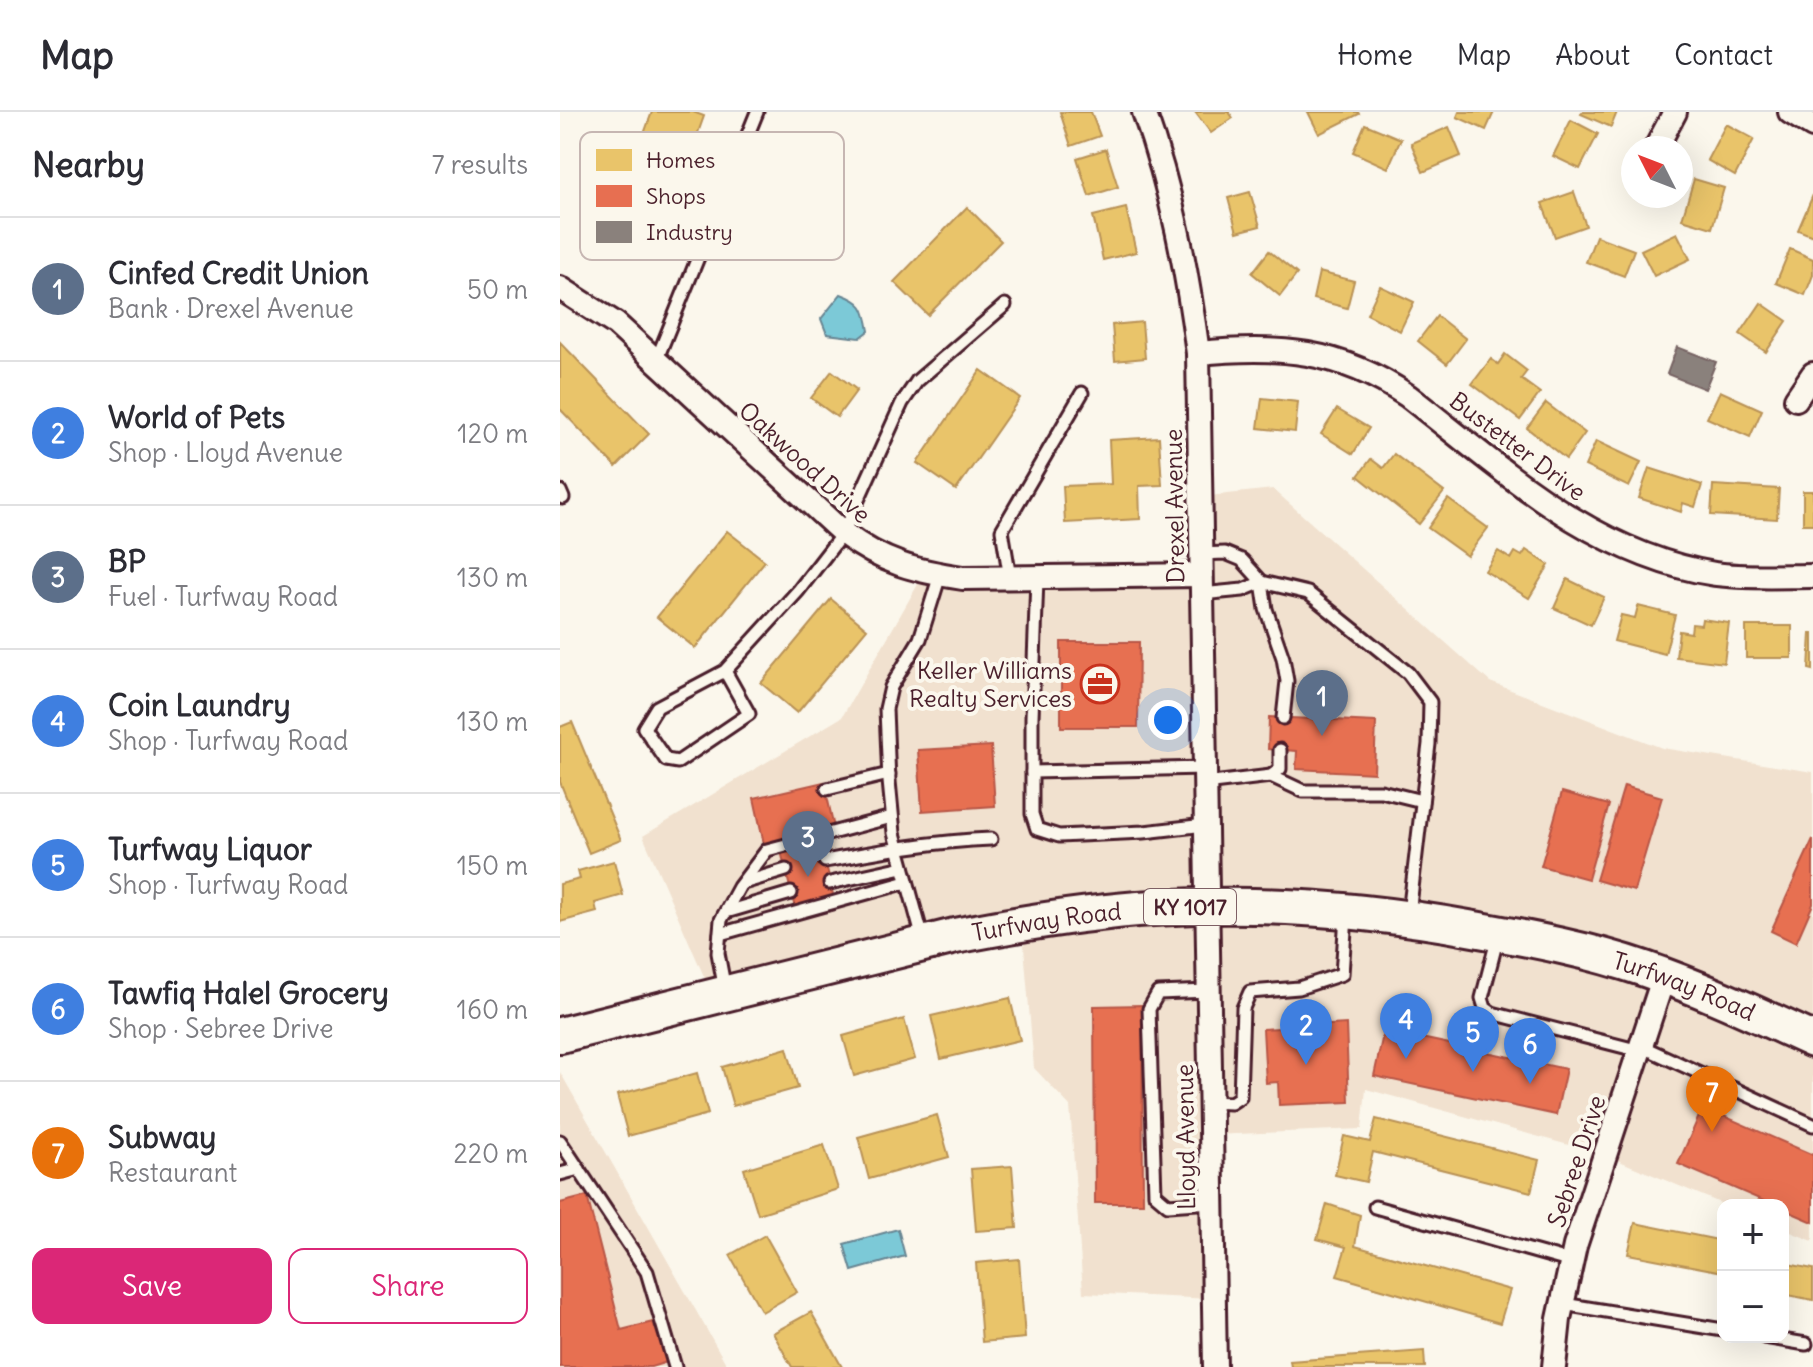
<!DOCTYPE html>
<html lang="en">
<head>
<meta charset="utf-8">
<style>
	body { margin:0; font-family:Delius,sans-serif; background:#f7f7f7; color:#2b2b33 }
	.controls { position:absolute; right:24px; bottom:24px; display:grid; overflow:hidden; border-radius:16px; box-shadow:0 8px 32px #0002 }
	.controls button { width:72px; height:72px; display:grid; place-items:center; padding:0; border:0; border-bottom:2px solid #e1e1e2; background:#fff; color:#2b2b33; font:40px sans-serif }
	.compass { position:absolute; left:1061px; top:24px; width:72px; height:72px; border-radius:50%; background:#fff; box-shadow:0 8px 32px #0002; rotate:312deg }
	.you { position:absolute; left:608px; top:608px; width:28px; height:28px; margin:-20px; border:6px solid #fff; border-radius:50%; background:#1a73e8; box-shadow:0 0 0 12px #1a73e833 }
	.badge { display:grid; place-items:center; width:52px; height:52px; border-radius:50%; background:#db2777; color:#fff; font-size:26px; font-weight:700 }
	.pin { position:absolute; translate:-50% -66px; filter:drop-shadow(0 2px 4px #0008) }
	.pin::after { content:''; position:absolute; top:42px; width:28px; height:24px; background:inherit; clip-path:polygon(0 0,100% 0,50% 100%) }
	.list { margin:0; padding:0; list-style:none }
	h2 { display:flex; justify-content:space-between; align-items:center; height:104px; margin:0; padding:0 32px; font-size:34px }
	h2 small { font-size:26px; font-weight:400; color:#7c7c81 }
	.list li { display:grid; grid-template-columns:52px 1fr auto; gap:24px; align-items:center; box-sizing:border-box; height:144px; padding:0 32px; border-top:2px solid #e1e1e2 }
	.list b { display:block; font-size:30px; white-space:nowrap }
	.list p { margin:0; font-size:26px; white-space:nowrap; color:#7c7c81 }
	.list em { font-size:26px; font-style:normal; color:#7c7c81 }
	.actions { display:flex; gap:16px; padding:24px 32px }
	.actions a { flex:1; padding:18px 0; border:2px solid #db2777; border-radius:16px; text-align:center; font-size:28px; color:#db2777 }
	.actions .main { background:#db2777; color:#fff }
	.map { position:relative; flex:none; width:1253px; height:1255px; overflow:hidden }
	header { display:flex; align-items:center; gap:48px; box-sizing:border-box; height:112px; padding:0 40px; background:#fff; border-bottom:2px solid #e1e1e2 }
	header strong { font-size:38px }
	nav { display:flex; gap:44px; margin-inline-start:auto; font-size:28px }
	main { display:flex }
	aside { flex:1; background:#fff }
	.map>svg:first-child { display:block }
</style>
</head>
<body>
<header>
<strong>Map</strong>
<nav><a>Home</a><a>Map</a><a>About</a><a>Contact</a></nav>
</header>
<main>
<aside>
<h2>Nearby<small>7 results</small></h2>
<ul class="list">
<li><span class="badge" style="background:#5c6f8a">1</span><div><b>Cinfed Credit Union</b><p>Bank · Drexel Avenue</p></div><em>50 m</em></li>
<li><span class="badge" style="background:#3f7fe0">2</span><div><b>World of Pets</b><p>Shop · Lloyd Avenue</p></div><em>120 m</em></li>
<li><span class="badge" style="background:#5c6f8a">3</span><div><b>BP</b><p>Fuel · Turfway Road</p></div><em>130 m</em></li>
<li><span class="badge" style="background:#3f7fe0">4</span><div><b>Coin Laundry</b><p>Shop · Turfway Road</p></div><em>130 m</em></li>
<li><span class="badge" style="background:#3f7fe0">5</span><div><b>Turfway Liquor</b><p>Shop · Turfway Road</p></div><em>150 m</em></li>
<li><span class="badge" style="background:#3f7fe0">6</span><div><b>Tawfiq Halel Grocery</b><p>Shop · Sebree Drive</p></div><em>160 m</em></li>
<li><span class="badge" style="background:#e8710a">7</span><div><b>Subway</b><p>Restaurant</p></div><em>220 m</em></li>
</ul>
<div class="actions"><a class="main">Save</a><a>Share</a></div>
</aside>
<div class="map">
<svg width="1253" height="1255" viewBox="0 0 1253 1255">
	<rect width="100%" height="100%" fill="#fbf7ec"/>
	<filter id="ink" filterUnits="userSpaceOnUse"><feTurbulence type="fractalNoise" baseFrequency=".0125" numOctaves="2"/><feDisplacementMap in="SourceGraphic" scale="16" xChannelSelector="R" yChannelSelector="G"/><feConvolveMatrix kernelMatrix="1 2 1 2 8 2 1 2 1" color-interpolation-filters="sRGB"/></filter>
	<g filter="url(#ink)">
		<!-- built -->
		<g fill="#f1e1cf">
			<path d="M713 377 930 570 1102 636 1253 660V1129L1223 1117V1093H1165L1045 1043 806 977 802 1017 651 1023 653 1187 523 1181 510 994 474 956 462 811 153 885 83 724 282 605 365 460 640 463V385Z"/>
			<path d="M0 960 168 1255H0Z"/>
		</g>
		<!-- water -->
		<g fill="#7bc9d7" stroke="#678592" stroke-width="2">
			<path d="M281 182C303 190 305 195 309 219L300 226 267 222 261 207Z"/>
			<path d="M338 1117 345 1144 292 1159 284 1132Z"/>
		</g>
		<!-- homes -->
		<g fill="#e9c46a" stroke="#b99257" stroke-width="2">
			<path d="M92 0H133L144 4 99 130 51 113Z"/>
			<path d="M500 0H531L540 24 511 34Z"/>
			<path d="M635 0H669L673 6 651 21Z"/>
			<path d="M748 0H798L799 2 759 22Z"/>
			<path d="M899 0H934L926 18 897 5Z"/>
			<path d="M1022 0H1057L1051 15 1021 2Z"/>
			<path d="M1011 8 1038 22 1020 57 993 44Z"/>
			<path d="M805 12 841 27 828 56 793 40Z"/>
			<path d="M1166 12 1194 27 1175 64 1147 48Z"/>
			<path d="M889 15 901 44 863 60 851 31Z"/>
			<path d="M546 37 558 75 529 84 517 46Z"/>
			<path d="M1134 67 1164 76 1152 116 1122 107Z"/>
			<path d="M690 80 700 114 677 120 668 86Z"/>
			<path d="M1014 80 1026 114 995 125 982 91Z"/>
			<path d="M1253 83V124L1238 118Z"/>
			<path d="M407 95 441 129 368 203 334 170Z"/>
			<path d="M566 96 576 140 543 148 533 104Z"/>
			<path d="M1117 121 1130 147 1094 164 1081 138Z"/>
			<path d="M1036 124 1074 138 1064 164 1026 150Z"/>
			<path d="M1230 137 1253 147V163L1245 183 1216 171Z"/>
			<path d="M709 139 737 162 720 184 692 161Z"/>
			<path d="M759 160 794 169 787 196 753 187Z"/>
			<path d="M820 174 854 190 840 219 807 202Z"/>
			<path d="M1201 191 1227 209 1206 240 1180 222Z"/>
			<path d="M877 204 906 227 887 252 858 229Z"/>
			<path d="M582 210 585 246 555 249 552 213Z"/>
			<path d="M0 230 89 322 56 355 0 297Z"/>
			<path d="M945 242 967 259 961 267 980 281 960 308 912 272 931 247 938 252Z"/>
			<path d="M421 258 460 286 396 378 357 351Z"/>
			<path d="M272 259 297 278 277 305 251 286Z"/>
			<path d="M1160 279 1202 298 1190 325 1147 306Z"/>
			<path d="M702 286 738 290 735 320 698 316Z"/>
			<path d="M986 291 1025 321 1006 347 967 316Z"/>
			<path d="M777 297 809 316 793 342 761 322Z"/>
			<path d="M599 325 602 373 579 374 580 407 505 411 503 374 551 372 549 328Z"/>
			<path d="M1036 329 1081 350 1069 375 1025 354Z"/>
			<path d="M834 342 884 380 859 412 798 364 811 347 823 356Z"/>
			<path d="M1089 356 1142 373 1135 395 1123 391 1121 400 1079 386Z"/>
			<path d="M1153 373 1219 377 1217 407 1151 403Z"/>
			<rect x="1243" y="379" width="10" height="33"/>
			<path d="M888 387 928 416 907 444 868 416Z"/>
			<path d="M167 419 205 449 135 536 97 505Z"/>
			<path d="M966 438 989 453 969 486 925 459 938 439 951 447 955 440 962 444Z"/>
			<path d="M1007 467 1044 485 1031 513 994 496Z"/>
			<path d="M271 487 307 517 237 601 201 571Z"/>
			<path d="M1078 494 1115 503 1105 542 1054 529 1061 503 1075 506Z"/>
			<path d="M1142 507 1169 511 1164 551 1116 545 1119 519 1131 521 1132 512 1141 513Z"/>
			<rect x="1186" y="514" width="46" height="32"/>
			<path d="M1251 521H1253V558L1249 557Z"/>
			<path d="M12 610 61 728 29 741 0 670V615Z"/>
			<path d="M54 749 63 783 35 791 37 800 0 810V772L20 767 18 759Z"/>
			<path d="M450 886 460 928 381 947 371 904Z"/>
			<path d="M344 907 355 947 294 964 283 924Z"/>
			<path d="M227 936 238 976 173 994 162 955Z"/>
			<path d="M137 961 148 1002 68 1024 57 983Z"/>
			<path d="M377 1003 389 1045 309 1067 298 1025Z"/>
			<path d="M816 1007 979 1048 971 1080 813 1040 806 1070 775 1063 784 1024 810 1030Z"/>
			<path d="M264 1033 278 1077 198 1102 184 1057Z"/>
			<path d="M452 1054 457 1116 416 1119 411 1057Z"/>
			<path d="M767 1092 800 1103 795 1134 950 1178 940 1211 777 1164 786 1135 757 1127Z"/>
			<path d="M1075 1111 1163 1129V1160L1068 1142Z"/>
			<path d="M205 1123 237 1180 202 1200 170 1143Z"/>
			<path d="M459 1147 465 1226 422 1230 416 1151Z"/>
			<path d="M1223 1151 1253 1157V1188L1223 1182Z"/>
			<path d="M251 1200 282 1255H232L213 1221Z"/>
			<path d="M864 1239 865 1255H731L730 1249Z"/>
		</g>
		<!-- shops -->
		<g fill="#e76f51" stroke="#b85746" stroke-width="2">
			<path d="M501 530H579L578 615H501Z"/>
			<path d="M709 605 816 610 814 661 736 657 737 639 708 637Z"/>
			<path d="M431 634 435 694 362 699 358 638Z"/>
			<path d="M264 670 274 716 204 732 194 686Z"/>
			<path d="M1064 674 1102 685 1074 779 1036 768Z"/>
			<path d="M1002 680 1049 693 1028 767 981 754Z"/>
			<path d="M1253 727V792L1236 831 1211 819Z"/>
			<path d="M261 730 274 787 235 796 221 739Z"/>
			<path d="M582 893 583 1091H535L534 894Z"/>
			<path d="M786 912 789 990 719 993 718 970 706 971 703 917Z"/>
			<path d="M824 918 1006 957 996 1003 814 964Z"/>
			<path d="M1143 995 1253 1043V1110L1223 1097V1093H1213L1118 1052Z"/>
			<path d="M27 1084 61 1218 93 1210 107 1250 91 1255H0V1091Z"/>
		</g>
		<!-- industry -->
		<path fill="#8a817c" stroke="#776464" stroke-width="2" d="M1117 235 1156 250 1145 277 1107 262Z"/>
		<g fill="none" stroke-linecap="round" stroke-linejoin="round">
			<defs>
				<g id="service">
					<path d="M96 249 197 0"/>
					<path d="M0 379 3 386"/>
					<path d="M641 442 665 441 682 448 702 470 706 497 723 546 727 569 723 606"/>
					<path d="M450 466 442 418 522 281"/>
					<path d="M477 466 472 605V702L477 717 499 724 584 720 645 713"/>
					<path d="M641 482 683 478 702 470 748 481 848 561 870 590 869 632 849 802"/>
					<path d="M165 559 189 602 118 650 106 648 84 616 97 595 165 559 238 479 283 421 342 291 357 269 445 193"/>
					<path d="M472 660 644 656"/>
					<path d="M711 664 720 657V638"/>
					<path d="M644 672 711 664 743 679H821L862 689"/>
					<path d="M267 677 329 662"/>
					<path d="M265 749C320 739 375 729 431 727"/>
					<path d="M183 771 226 758"/>
					<path d="M270 771 343 755"/>
					<path d="M166 800 231 781"/>
					<path d="M160 822 347 770"/>
					<path d="M938 824 922 886 925 896 932 901 1080 939"/>
					<path d="M363 827 334 721 329 669 326 597 331 575 360 527 380 463"/>
					<path d="M165 878 158 841 161 808 179 775 207 738 332 705"/>
					<path d="M648 879 598 881 589 897 595 1082 608 1093 652 1090"/>
					<path d="M1081 934 1253 1013"/>
					<path d="M650 990 671 991 680 985 683 896 690 880 739 876 782 862 786 804"/>
					<path d="M0 1029 87 1160 115 1255"/>
					<path d="M0 1062 19 1057"/>
					<path d="M815 1095 1012 1150"/>
					<path d="M1003 1192 1163 1218"/>
					<path d="M1204 1225 1246 1232"/>
				</g>
				<g id="minor">
					<path d="M584 0C612 78 627 159 638 241L655 1255"/>
					<path d="M1230 0 1253 14"/>
					<path d="M1096 36 1115 0"/>
					<path d="M0 176 56 212 283 421C323 451 355 459 403 466L641 463"/>
					<path d="M638 241C718 233 779 237 848 284 942 357 1033 443 1155 462 1184 466 1223 464 1253 464"/>
					<path d="M1236 287 1253 262"/>
					<path d="M994 1255 999 1207 1015 1134 1104 864"/>
				</g>
				<g id="primary">
					<path id="s1" d="M0 923 395 824C461 811 527 800 594 796 701 789 809 798 914 817 971 827 1030 838 1085 857 1143 877 1198 903 1253 928"/>
				</g>
			</defs>
			<!-- service casing -->
			<use href="#service" stroke="#4a1f2b" stroke-width="17"/>
			<!-- minor casing -->
			<use href="#minor" stroke="#4a1f2b" stroke-width="28"/>
			<!-- primary casing -->
			<use href="#primary" stroke="#4a1f2b" stroke-width="40"/>
			<!-- service -->
			<use href="#service" stroke="#fbf7ec" stroke-width="11"/>
			<!-- minor -->
			<use href="#minor" stroke="#fbf7ec" stroke-width="22"/>
			<!-- primary -->
			<use href="#primary" stroke="#fbf7ec" stroke-width="34"/>
		</g>
	</g>
	<!-- icons -->
	<defs>
		<symbol id="office-ring" viewBox="-11 -11 22 22"><circle r="9.5" fill="#fbf7ec" stroke="#c8321e" stroke-width="1.5"/><path d="M-6-3h4V-5.5h4V-3h4V5H-6ZM-1-4.5V-3h2v-1.5ZM-6 0V1H6V0Z" fill="#c8321e"/></symbol>
	</defs>
	<g fill-rule="evenodd">
		<use href="#office-ring" x="518" y="550" width="44" height="44"/>
	</g>
	<g text-anchor="middle" dominant-baseline="central" stroke-width="8" stroke-linejoin="round" paint-order="stroke">
		<!-- shield labels -->
		<rect fill="#fbf7ec" stroke="#7f6065" stroke-width="2" x="584" y="777" width="92" height="36" rx="6"/>
		<g font-size="22" font-weight="bold" fill="#4a1f2b">
			<text x="630" y="795">KY 1017</text>
		</g>
		<!-- street labels -->
		<g font-size="24" fill="#4a1f2b" stroke="#fbf7ec">
			<text transform="translate(958 334) rotate(37)">Bustetter Drive</text>
			<text transform="translate(245 350) rotate(42)">Oakwood Drive</text>
			<text transform="translate(614 394) rotate(-91)">Drexel Avenue</text>
			<text stroke="none"><textPath href="#s1" startOffset="500">Turfway Road</textPath></text>
			<text stroke="none"><textPath href="#s1" startOffset="1148">Turfway Road</textPath></text>
			<text transform="translate(625 1025) rotate(-91)">Lloyd Avenue</text>
			<text transform="translate(1016 1049) rotate(-72)">Sebree Drive</text>
		</g>
		<!-- poi labels -->
		<g font-size="24" fill="#4a1f2b" stroke="#fbf7ec" text-anchor="end">
			<text x="512" y="558">Keller Williams<tspan x="512" dy="28">Realty Services</tspan></text>
		</g>
	</g>
	<!-- legend -->
	<rect x="20" y="20" width="264" height="128" rx="12" fill="#fbf7ec" stroke="#c6b6b2" stroke-width="2"/>
	<rect x="36" y="37" width="36" height="22" fill="#e9c46a"/>
	<rect x="36" y="73" width="36" height="22" fill="#e76f51"/>
	<rect x="36" y="109" width="36" height="22" fill="#8a817c"/>
	<g font-size="22" fill="#4a1f2b">
		<text x="86" y="56">Homes</text>
		<text x="86" y="92">Shops</text>
		<text x="86" y="128">Industry</text>
	</g>
</svg>
<div class="controls">
<button>+</button>
<button>−</button>
</div>
<svg class="compass" viewBox="-18 -18 36 36"><path d="M0-13l5 13h-10z" fill="#e53935"/><path d="M0 13l5-13h-10z" fill="#7c7c81"/></svg>
<div class="you"></div>
<div class="pin badge" style="left:762px;top:624px;background:#5c6f8a">1</div>
<div class="pin badge" style="left:746px;top:953px;background:#3f7fe0">2</div>
<div class="pin badge" style="left:248px;top:765px;background:#5c6f8a">3</div>
<div class="pin badge" style="left:846px;top:947px;background:#3f7fe0">4</div>
<div class="pin badge" style="left:913px;top:960px;background:#3f7fe0">5</div>
<div class="pin badge" style="left:970px;top:972px;background:#3f7fe0">6</div>
<div class="pin badge" style="left:1152px;top:1020px;background:#e8710a">7</div>
</div>
</main>
</body>
</html>
